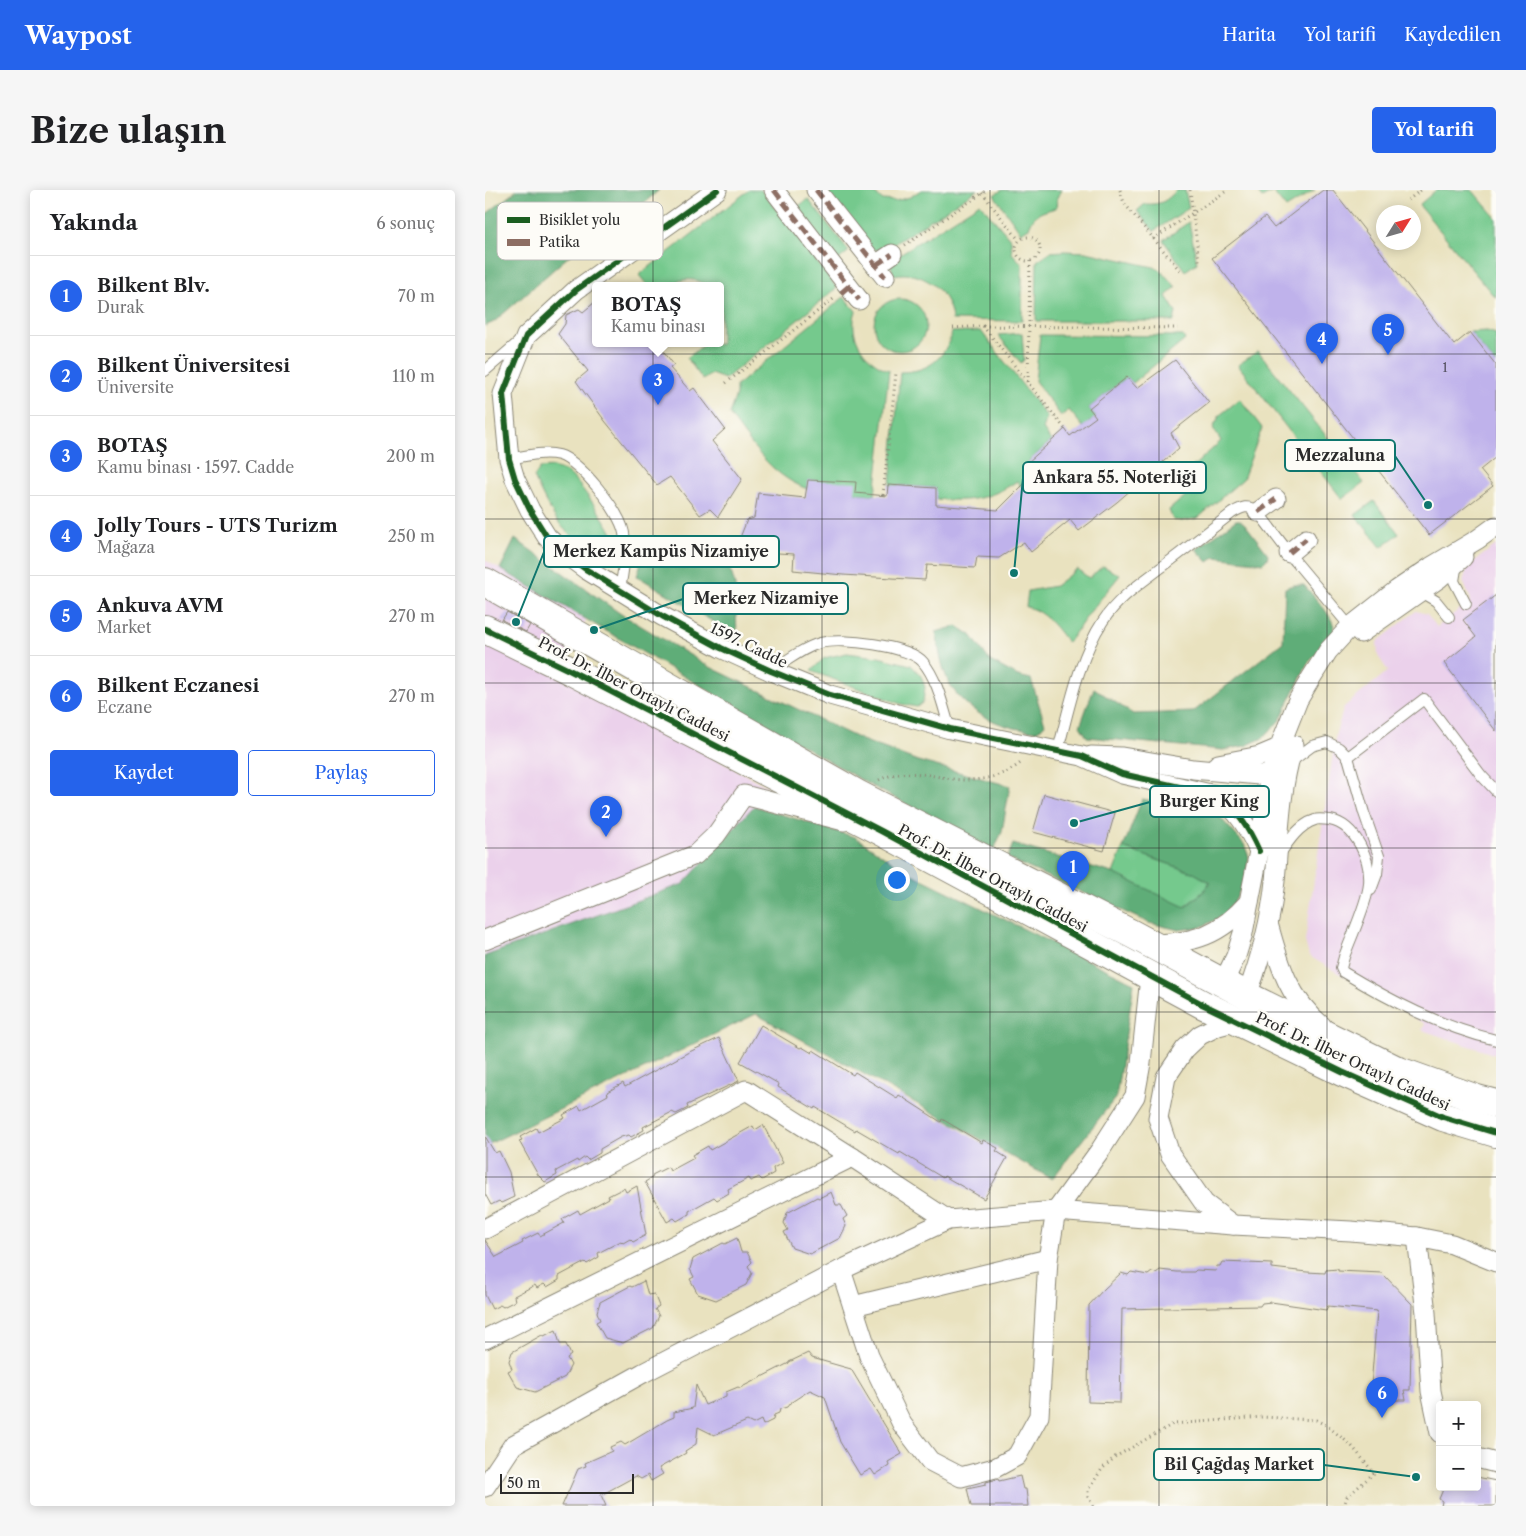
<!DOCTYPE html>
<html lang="tr">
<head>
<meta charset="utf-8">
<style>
	body { margin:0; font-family:"Libre Caslon Text",serif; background:#f6f6f6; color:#202124 }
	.controls { position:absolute; right:15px; bottom:15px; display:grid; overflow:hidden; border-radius:5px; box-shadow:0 2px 12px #0003 }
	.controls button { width:45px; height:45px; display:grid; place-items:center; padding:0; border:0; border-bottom:1px solid #e0e0e0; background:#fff; color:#202124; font:25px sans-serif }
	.compass { position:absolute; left:891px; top:15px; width:45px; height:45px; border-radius:50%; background:#fff; box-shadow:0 2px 12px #0003; rotate:53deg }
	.scale { position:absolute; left:15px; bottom:12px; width:134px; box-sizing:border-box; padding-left:5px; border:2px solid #2b2b2b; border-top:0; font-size:14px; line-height:18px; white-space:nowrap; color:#2b2b2b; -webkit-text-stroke:4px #fdfcf7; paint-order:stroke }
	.you { position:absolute; left:411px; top:689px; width:18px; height:18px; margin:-12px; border:4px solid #fff; border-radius:50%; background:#1a73e8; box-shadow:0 0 0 8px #1a73e833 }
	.badge { display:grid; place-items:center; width:32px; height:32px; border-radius:50%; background:#2563eb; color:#fff; font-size:16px; font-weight:700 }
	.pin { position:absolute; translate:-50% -41px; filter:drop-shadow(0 1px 2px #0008) }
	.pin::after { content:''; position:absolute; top:26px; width:18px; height:15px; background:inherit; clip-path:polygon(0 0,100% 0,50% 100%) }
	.popup { position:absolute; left:107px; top:92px; width:132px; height:65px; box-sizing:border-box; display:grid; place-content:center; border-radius:5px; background:#fff; filter:drop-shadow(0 1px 4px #0005); font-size:16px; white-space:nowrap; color:#757577 }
	.popup b { font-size:19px; color:#202124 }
	.popup::after { content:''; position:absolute; left:50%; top:100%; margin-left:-10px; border:10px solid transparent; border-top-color:#fff }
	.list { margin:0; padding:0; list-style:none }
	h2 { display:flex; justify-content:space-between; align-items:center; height:65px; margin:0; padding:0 20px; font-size:21px }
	h2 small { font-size:16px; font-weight:400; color:#757577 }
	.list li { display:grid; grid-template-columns:32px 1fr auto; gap:15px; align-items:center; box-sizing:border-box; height:80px; padding:0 20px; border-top:1px solid #e0e0e0 }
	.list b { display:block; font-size:19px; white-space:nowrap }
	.list p { margin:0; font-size:16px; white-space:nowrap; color:#757577 }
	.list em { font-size:16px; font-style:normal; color:#757577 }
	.actions { display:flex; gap:10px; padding:15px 20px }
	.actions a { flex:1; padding:11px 0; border:1px solid #2563eb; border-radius:5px; text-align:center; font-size:18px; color:#2563eb }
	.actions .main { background:#2563eb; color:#fff }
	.map { position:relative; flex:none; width:1011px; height:1316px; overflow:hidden; border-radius:5px }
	header { display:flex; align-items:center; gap:30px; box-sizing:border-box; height:70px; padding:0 25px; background:#2563eb; color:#fff }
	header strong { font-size:24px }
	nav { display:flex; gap:28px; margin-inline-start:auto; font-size:18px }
	.intro { display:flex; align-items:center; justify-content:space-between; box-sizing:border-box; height:120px; padding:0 30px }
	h1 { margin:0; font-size:35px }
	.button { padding:12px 22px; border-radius:5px; background:#2563eb; color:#fff; font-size:18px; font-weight:700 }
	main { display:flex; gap:30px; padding:0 30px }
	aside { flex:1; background:#fff; border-radius:5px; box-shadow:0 2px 12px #0003 }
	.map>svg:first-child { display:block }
</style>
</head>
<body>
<header>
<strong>Waypost</strong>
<nav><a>Harita</a><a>Yol tarifi</a><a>Kaydedilen</a></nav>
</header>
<div class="intro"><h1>Bize ulaşın</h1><a class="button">Yol tarifi</a></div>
<main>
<aside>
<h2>Yakında<small>6 sonuç</small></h2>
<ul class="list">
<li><span class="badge">1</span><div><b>Bilkent Blv.</b><p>Durak</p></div><em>70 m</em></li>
<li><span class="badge">2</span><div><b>Bilkent Üniversitesi</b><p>Üniversite</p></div><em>110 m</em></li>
<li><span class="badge">3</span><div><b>BOTAŞ</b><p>Kamu binası · 1597. Cadde</p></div><em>200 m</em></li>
<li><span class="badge">4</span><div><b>Jolly Tours - UTS Turizm</b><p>Mağaza</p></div><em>250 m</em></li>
<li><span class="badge">5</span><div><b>Ankuva AVM</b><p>Market</p></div><em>270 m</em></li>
<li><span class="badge">6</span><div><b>Bilkent Eczanesi</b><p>Eczane</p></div><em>270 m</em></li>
</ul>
<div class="actions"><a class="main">Kaydet</a><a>Paylaş</a></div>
</aside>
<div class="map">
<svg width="1011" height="1316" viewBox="0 0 1011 1316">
	<rect width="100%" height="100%" fill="#fdfcf7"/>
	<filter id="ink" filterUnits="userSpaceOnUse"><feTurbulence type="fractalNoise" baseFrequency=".02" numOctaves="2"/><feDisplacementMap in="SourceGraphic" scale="10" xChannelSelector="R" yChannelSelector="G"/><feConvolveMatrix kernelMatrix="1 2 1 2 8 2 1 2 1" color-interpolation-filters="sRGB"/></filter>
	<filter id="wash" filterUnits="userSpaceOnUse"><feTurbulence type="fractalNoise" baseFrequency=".0096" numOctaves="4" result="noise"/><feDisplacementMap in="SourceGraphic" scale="20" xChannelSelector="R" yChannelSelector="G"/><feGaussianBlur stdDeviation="1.12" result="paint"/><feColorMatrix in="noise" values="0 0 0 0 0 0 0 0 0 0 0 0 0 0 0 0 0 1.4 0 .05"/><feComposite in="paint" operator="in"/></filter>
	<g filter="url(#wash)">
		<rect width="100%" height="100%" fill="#e9e2bf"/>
		<!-- built -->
		<g fill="#ebd1eb">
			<path d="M1011 355V865L937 840 940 834 824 766 820 751 851 543 859 517 903 481 893 466 892 452 931 421 942 424 952 437 986 410 978 391 983 376Z"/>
			<path d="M0 370 101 430 75 486 287 599 198 694 0 844Z"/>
		</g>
		<!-- green -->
		<g fill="#74c98d" stroke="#507a5c">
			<path d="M264 0H276L352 98 240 189 226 184 218 190 202 168 220 154H236V96H221C212 87 194 88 184 96H163L154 85Z"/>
			<path d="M341 0H385L398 10 410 11 425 7 436 0H492L398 61 387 59Z"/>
			<path d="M517 0H576L572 8 571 18C556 22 549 23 544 38L536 43 509 5Z"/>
			<path d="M692 0H700L704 18 669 41 652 21 660 14C677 15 681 11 692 0Z"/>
			<path d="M771 0H830L801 18 788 2 777 8Z"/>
			<path d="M951 0H987L1011 28V107L1008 105 934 15Z"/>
			<path d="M323 9 364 61 352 71 311 18Z"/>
			<path d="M495 13 526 50 527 63 537 74V131L467 130C465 101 437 79 409 85L405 73 410 67Z"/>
			<path d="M704 32 712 73 700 81 678 50Z"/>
			<path d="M579 61 601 62 673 78 691 97 681 106 691 122 689 131H551L552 71 565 62Z"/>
			<path d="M359 107 371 121C362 146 381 173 404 180L390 305 370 303 323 290 322 299C284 284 267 254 244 224L251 205V196Z"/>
			<circle cx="415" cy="135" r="26"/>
			<path d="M496 141 562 227 558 239 566 251 542 273 555 289 536 297 532 291C504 310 484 312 451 309L450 298 405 295 415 182C443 182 460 169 467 142Z"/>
			<path d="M1002 141 1011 144V175L985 142Z"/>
			<path d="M537 143 539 170 536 173 513 145Z"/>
			<path d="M555 145 698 146 700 150 648 193 642 187 604 218 611 227 598 237 584 220 576 226 550 191Z"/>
			<path d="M773 161 879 293 857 309 753 175Z"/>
			<path d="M755 209 777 238 758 289 713 328 697 331 688 330 684 320 711 297 703 281 736 251 728 238 735 225Z"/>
			<path d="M68 277C73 279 79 280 83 283 92 289 127 338 129 349 130 355 129 363 126 368 118 366 112 362 105 358 97 353 88 348 82 342 67 327 57 305 49 287L55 278Z"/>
			<path d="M889 311 914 344 896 357 870 325Z"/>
			<path d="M618 376 635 385 605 422 583 453C572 439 560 421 541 417L543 401 570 396 592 379 604 388Z"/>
			<path d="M362 463 393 467 426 475 436 486 440 497 438 512 432 517 416 514 326 481 339 468Z"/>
			<path d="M638 658 707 682 725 692 718 702 699 717 628 683Z"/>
		</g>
		<!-- forest -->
		<g fill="#5fad78" stroke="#456c52">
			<path d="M32 0H174L138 31 93 58 9 132 0 136V25Z"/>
			<path d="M751 330H755L760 334 783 364 782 369 778 373 730 367 723 372 711 359Z"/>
			<path d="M30 349 136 424 225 477 377 550 433 571 525 596 517 642 509 660 385 595 15 379Z"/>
			<path d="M207 353 220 369 234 362 243 371 250 395 252 446 152 386 157 369Z"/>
			<path d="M808 395H819C831 410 848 424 851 444L823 473 795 530 778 548 760 556 738 560 602 547 595 536 609 498 648 524 708 522 798 452 800 398Z"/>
			<path d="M472 436 486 445 505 471 533 486 546 489 560 534 553 541C520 540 487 526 467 498 457 482 454 461 451 442Z"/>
			<path d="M657 609 720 620 734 626 759 654 764 667 760 688 751 709 736 727 716 737 694 740 664 733 522 668 528 654 628 683 700 717 718 702 725 692 707 682 638 658Z"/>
			<path d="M269 616 370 647 423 682 649 793 631 907 567 989 271 824 0 956V766L198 694Z"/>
		</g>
		<g id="blocks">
			<!-- building -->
			<g fill="#bfb2eb">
				<path d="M838 0H848L969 155 985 142 1011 175V267L995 280 1008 296 944 345 727 68 780 27 789 38Z"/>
				<path d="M110 112V154H173L189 175 185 178 205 201 209 198 240 239 227 251 257 289 233 327 225 319 215 325 185 287 172 295 120 231 91 191 103 181 73 144 80 134 81 125 94 119 98 122Z"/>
				<path d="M690 170 724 213 686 243 694 258 632 312 594 341 585 330 546 362 539 352 514 368 492 367 490 378 442 375 440 390 358 385 308 380 309 364 262 361 259 349 256 345 262 330 269 328 273 303 320 308 323 290 371 292 370 303 402 306 403 295 451 298V315L513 320 550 283 542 273 580 239 585 246 611 227 604 218 642 187 652 198Z"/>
				<path d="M1011 405V541L959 473 991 447 978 430Z"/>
				<path d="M22 422 45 435 41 442 17 430Z"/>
				<path d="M559 604 630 623 619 661 548 642Z"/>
				<path d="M276 835 315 858 317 857 327 863 328 860 368 885 370 882 412 908 414 905 456 932 457 929 497 953 498 950 513 958 511 961 522 968 499 1009 459 986 458 988 415 962 414 964 371 939 370 941 330 917 329 919 293 897 294 894 255 872Z"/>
				<path d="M234 848 254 891 202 915 203 918 191 924 187 922 158 937 159 940 146 947 144 945 136 947 115 959V963L103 970 100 967 93 972 92 970 71 981 72 985 60 992 53 985 34 951 37 950 35 947 51 938 53 942 80 928 78 925 94 916 96 920 123 905 122 902 138 893 140 897 202 863Z"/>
				<path d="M278 935 298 973 288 978 289 983 277 990 274 987 266 991 264 988 243 999 244 1003 232 1010 229 1007 204 1021V1024L192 1031 189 1028 182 1032 160 992 168 987 167 985 183 977 185 981 209 968 207 965 223 956 225 960 268 936 270 940Z"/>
				<path d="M0 946 10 963 14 961 24 982 29 1007 16 1013 14 1011 6 1015 0 1004Z"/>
				<path d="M152 996 161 1045 148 1052 145 1049 138 1053 136 1051 113 1063 114 1067 102 1074 100 1072 74 1086V1090L62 1097 59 1094 52 1098 50 1095 29 1106 30 1111 18 1117 15 1115 7 1119 0 1105V1050L11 1067 38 1053 37 1051 53 1043 55 1046 79 1033 77 1029 93 1020 95 1024 124 1008 123 1006 139 998 141 1002Z"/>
				<path d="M346 1002 351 1015H356L362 1026 358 1029 361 1036 355 1048 325 1064 307 1058 299 1042 303 1040 299 1033 302 1023 332 1007 334 1008Z"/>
				<path d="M252 1048 256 1062H262L267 1072 263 1076 267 1083 261 1095 231 1110 213 1104 205 1089 209 1087 205 1079 208 1069 238 1053 240 1054Z"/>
				<path d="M737 1072 787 1074V1078L822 1082 840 1083 841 1080 853 1079V1081L897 1083 927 1114 925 1200H919L921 1210H885L892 1121 843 1116 841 1120 786 1112 777 1113 775 1116 637 1119 635 1213 603 1212 604 1115 619 1099 636 1083 643 1085 646 1082 663 1085 667 1082 671 1083 675 1080 692 1082H709L711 1080 731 1081 732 1076H735Z"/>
				<path d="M159 1091 163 1105 169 1104 174 1116 170 1119 174 1126 168 1138 138 1153 120 1148 111 1132 115 1130 112 1122 115 1112 145 1096 147 1097Z"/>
				<path d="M71 1140 75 1154H81L86 1165 82 1168 86 1175 80 1187 50 1202 32 1197 23 1181 27 1179 24 1171 27 1162 57 1145 59 1146Z"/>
				<path d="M323 1163 327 1168 366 1179 417 1264 403 1272 404 1276 390 1285 386 1279 375 1285 355 1252 340 1207 325 1200 305 1213 302 1217 295 1219 294 1223 289 1225 288 1230 278 1235 276 1230 268 1234 262 1231 229 1245 213 1237 211 1254 200 1261 201 1263 174 1278 178 1284 166 1291 163 1285 156 1289 151 1286 116 1305 121 1316H77L93 1279 101 1276 100 1273 127 1261 125 1257 136 1252 140 1255 182 1230 189 1227V1222L208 1218 211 1195 220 1215 241 1206V1202L253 1197 255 1198 304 1173V1172Z"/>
				<path d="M535 1286 538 1299H541L543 1316H486L482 1298 501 1294V1292L513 1289 514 1291Z"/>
				<path d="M992 1287 1011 1291V1316H956L957 1311 954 1309 959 1297H992Z"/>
			</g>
		</g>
	</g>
	<g filter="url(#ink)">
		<use href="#blocks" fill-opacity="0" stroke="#8a8675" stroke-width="1"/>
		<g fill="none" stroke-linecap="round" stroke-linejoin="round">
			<defs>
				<g id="lane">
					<path d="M0 181 36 150"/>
					<path d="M24 269C40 266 58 261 74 265 95 271 135 321 139 343 142 362 138 381 135 400"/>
					<path d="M972 373 969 391 981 414"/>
					<path d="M932 406 939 404 951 411 964 427"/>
					<path d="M286 481C301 471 318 458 335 453 355 447 425 456 438 472 453 490 458 517 465 539"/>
					<path d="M573 560C584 519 594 467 618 431 633 408 656 393 677 377 701 359 724 341 747 323 757 317 763 314 773 322L811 372 867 439"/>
					<path d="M863 567 879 623 894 666 892 684 886 700"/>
					<path d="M807 571 827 556 842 552 854 558 863 567 939 509 996 585 1011 601"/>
					<path d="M795 664C803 652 814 635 830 630 834 628 840 630 845 630 871 635 886 670 884 694 882 714 866 747 859 767L856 778 858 782C906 811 956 837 1011 850"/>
				</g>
				<g id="street">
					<path d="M232 0 91 100 41 146 18 204 24 269 30 289 45 320 62 347 83 366 102 380 177 426 236 458 286 481 345 505 465 539 597 566 637 584 730 605C752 618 764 639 774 661"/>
					<path d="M289 0 374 110"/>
					<path d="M331 0 400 87"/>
					<path d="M391 75 407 64"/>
					<path d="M773 322 791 309"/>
					<path d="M804 363 821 349"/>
					<path d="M876 443 953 389 978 367"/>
					<path d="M606 566 637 567 708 579 785 586 795 579"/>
					<path d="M733 574 775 566 794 558"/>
					<path d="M784 737C795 777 804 808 837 836"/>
					<path d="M0 750 210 665 231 645 259 605 359 631"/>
					<path d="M667 754C710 753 735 745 764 712"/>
					<path d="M738 793 751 766 758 743 774 661 785 586 794 558 813 510 826 488 843 461 865 437 912 400 946 377 993 349 1011 336"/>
					<path d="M762 805C776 768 786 730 790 691 794 648 795 594 809 555"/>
					<path d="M748 1035 719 1013 685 964 673 928 681 887 700 859 715 845 733 836 752 831"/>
					<path d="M0 1039 261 900 367 967 463 1030"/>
					<path d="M932 1047 941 1123 946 1201 955 1243"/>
					<path d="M356 1080 384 1166 417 1234 445 1271 476 1287 510 1278 532 1266 554 1226 563 1069 571 1021 616 959 650 906 656 873 665 787"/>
					<path d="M368 1116 563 1069"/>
					<path d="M0 1149 367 967"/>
					<path d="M992 1268 1011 1273"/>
					<path d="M0 1297 28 1255 158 1183 356 1080 463 1030 571 1021 748 1035 866 1041 932 1047 967 1054 1011 1072"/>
				</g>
				<g id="secondary">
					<path d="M0 392 372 604 647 744 772 811 914 881 992 909 1011 914"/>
					<path d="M0 439 86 481 396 641 717 814 857 882 958 927 1011 943"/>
				</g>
			</defs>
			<!-- lane casing -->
			<use href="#lane" stroke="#8a8675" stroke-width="12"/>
			<!-- street casing -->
			<use href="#street" stroke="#8a8675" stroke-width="21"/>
			<!-- secondary casing -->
			<use href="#secondary" stroke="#8a8675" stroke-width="30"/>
			<!-- path -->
			<g stroke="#8a8675" stroke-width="3" stroke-dasharray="1 4" stroke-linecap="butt">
				<path d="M635 0 639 13 697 83"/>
				<path d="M705 0 714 71"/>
				<path d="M497 3 534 50"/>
				<path d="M923 10 936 0"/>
				<circle cx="543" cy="59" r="12"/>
				<path d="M668 49 743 0"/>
				<path d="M420 55 502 0"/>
				<path d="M498 136 580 239"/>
				<path d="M468 138 498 136 693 138"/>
				<path d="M543 192 545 71"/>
				<path d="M241 193 351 107"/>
				<path d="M398 305 411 183"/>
				<path d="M394 590C416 579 438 584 461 588 488 593 517 589 538 571"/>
				<path d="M608 1316 603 1307V1300L617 1279 630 1267 688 1234 777 1227 831 1230 841 1235 866 1255 889 1283 862 1307 859 1316"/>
			</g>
			<!-- lane -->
			<use href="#lane" stroke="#fff" stroke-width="10"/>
			<!-- street -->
			<use href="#street" stroke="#fff" stroke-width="19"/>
			<!-- secondary -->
			<use href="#secondary" stroke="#fff" stroke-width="28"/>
			<!-- quiet -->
			<g stroke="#8d6e63" stroke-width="5" stroke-dasharray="10 5" stroke-linecap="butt">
				<path d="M289 0 374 110"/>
				<path d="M331 0 400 87"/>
				<path d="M391 75 407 64"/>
				<path d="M356 103 364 96"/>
				<path d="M773 322 791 309"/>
				<path d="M804 363 821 349"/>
			</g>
			<defs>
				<g id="cycleway">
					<path d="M232 0 91 100 41 146 18 204 24 269 30 289 45 320 62 347 83 366 102 380 177 426 236 458 286 481 345 505 465 539 597 566 637 584 730 605C752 618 764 639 774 661"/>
					<path d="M0 439 86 481 396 641 717 814 857 882 958 927 1011 943"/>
				</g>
			</defs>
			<!-- cycleway casing -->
			<use href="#cycleway" stroke="#fdfcf7" stroke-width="9"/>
			<!-- cycleway -->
			<use href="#cycleway" stroke="#1b5e20" stroke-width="6"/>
		</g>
	</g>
	<!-- grid -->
	<path fill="none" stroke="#2b2b2b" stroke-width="1" stroke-opacity="0.55" d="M168 0V1316M337 0V1316M505 0V1316M674 0V1316M842 0V1316M0 164H1011M0 329H1011M0 493H1011M0 658H1011M0 822H1011M0 987H1011M0 1152H1011"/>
	<g text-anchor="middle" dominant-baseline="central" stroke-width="5" stroke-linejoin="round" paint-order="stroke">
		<!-- number labels -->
		<g font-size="12" fill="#504d5b">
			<text x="960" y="177">1</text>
		</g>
		<!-- street labels -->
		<g font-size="15" fill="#2b2b2b" stroke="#fdfcf7">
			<text transform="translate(264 455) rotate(26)">1597. Cadde</text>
			<text transform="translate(149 499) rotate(27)">Prof. Dr. İlber Ortaylı Caddesi</text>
			<text transform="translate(508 688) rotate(28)">Prof. Dr. İlber Ortaylı Caddesi</text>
			<text transform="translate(868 871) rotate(25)">Prof. Dr. İlber Ortaylı Caddesi</text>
		</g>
	</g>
	<!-- legend -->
	<rect x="12" y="12" width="166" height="58" rx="8" fill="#fdfcf7" stroke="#bebdba" stroke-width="1"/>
	<rect x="22" y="27" width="23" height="6" fill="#1b5e20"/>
	<rect x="22" y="49" width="23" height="7" fill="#8d6e63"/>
	<g font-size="14" fill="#2b2b2b">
		<text x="54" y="35">Bisiklet yolu</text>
		<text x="54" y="57">Patika</text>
	</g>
	<!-- callouts -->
	<path fill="none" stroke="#0f766e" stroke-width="2" d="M943 315L910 266M529 383L538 288M31 432L59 362M109 440L198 409M589 633L665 612M931 1287L839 1275"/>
	<g fill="#0f766e" stroke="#fdfcf7" stroke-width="2">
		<circle cx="943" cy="315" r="5"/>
		<circle cx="529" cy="383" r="5"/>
		<circle cx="31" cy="432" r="5"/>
		<circle cx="109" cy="440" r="5"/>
		<circle cx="589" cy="633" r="5"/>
		<circle cx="931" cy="1287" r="5"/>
	</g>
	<g fill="#fdfcf7" stroke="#0f766e" stroke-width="2">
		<rect x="800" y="250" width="110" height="31" rx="5"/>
		<rect x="538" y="272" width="183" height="31" rx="5"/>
		<rect x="59" y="346" width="235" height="31" rx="5"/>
		<rect x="198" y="393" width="165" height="31" rx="5"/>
		<rect x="665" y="596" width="119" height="31" rx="5"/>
		<rect x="669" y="1259" width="170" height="31" rx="5"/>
	</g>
	<g font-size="16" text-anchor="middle" font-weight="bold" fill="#2b2b2b">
		<text x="855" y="271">Mezzaluna</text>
		<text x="630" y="293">Ankara 55. Noterliği</text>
		<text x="176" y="367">Merkez Kampüs Nizamiye</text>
		<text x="281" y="414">Merkez Nizamiye</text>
		<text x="724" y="617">Burger King</text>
		<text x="754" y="1280">Bil Çağdaş Market</text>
	</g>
</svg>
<div class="controls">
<button>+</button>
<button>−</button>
</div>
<svg class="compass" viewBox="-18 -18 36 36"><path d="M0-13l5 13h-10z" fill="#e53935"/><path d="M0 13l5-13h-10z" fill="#757577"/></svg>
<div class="scale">50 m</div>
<div class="you"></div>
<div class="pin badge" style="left:588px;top:702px">1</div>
<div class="pin badge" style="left:121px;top:647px">2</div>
<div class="pin badge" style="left:173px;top:215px">3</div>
<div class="popup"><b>BOTAŞ</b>Kamu binası</div>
<div class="pin badge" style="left:837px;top:174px">4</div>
<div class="pin badge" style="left:903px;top:165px">5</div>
<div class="pin badge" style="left:897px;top:1228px">6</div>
</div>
</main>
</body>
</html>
